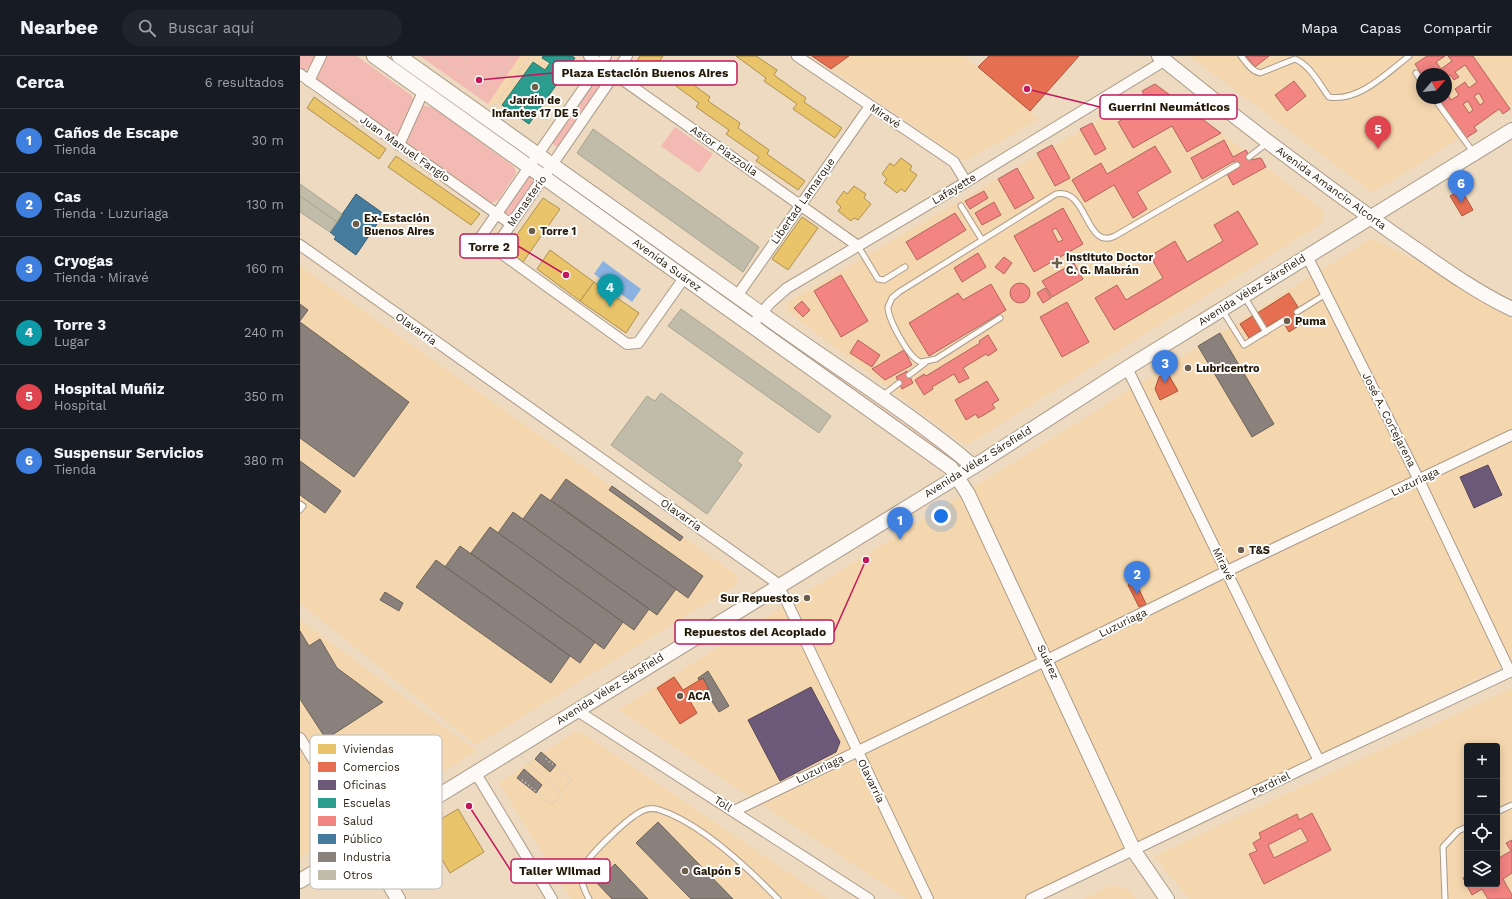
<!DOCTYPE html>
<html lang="es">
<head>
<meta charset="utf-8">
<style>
	body { margin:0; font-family:"Work Sans",sans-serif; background:#20242c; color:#f1f3f6 }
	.controls { position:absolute; right:12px; bottom:12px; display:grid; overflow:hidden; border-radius:4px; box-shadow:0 2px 10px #0003 }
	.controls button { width:36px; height:36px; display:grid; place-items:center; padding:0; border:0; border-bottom:1px solid #363941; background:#171b24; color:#f1f3f6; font:20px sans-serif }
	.compass { position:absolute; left:1116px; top:12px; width:36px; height:36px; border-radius:50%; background:#171b24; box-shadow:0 2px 10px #0003; rotate:62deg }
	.you { position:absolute; left:641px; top:460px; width:14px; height:14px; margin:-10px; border:3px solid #fff; border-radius:50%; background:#1a73e8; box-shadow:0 0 0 6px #1a73e833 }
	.badge { display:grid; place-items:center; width:26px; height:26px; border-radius:50%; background:#7c3aed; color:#fff; font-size:13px; font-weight:700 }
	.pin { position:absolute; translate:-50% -33px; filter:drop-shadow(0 1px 2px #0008) }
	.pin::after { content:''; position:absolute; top:21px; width:14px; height:12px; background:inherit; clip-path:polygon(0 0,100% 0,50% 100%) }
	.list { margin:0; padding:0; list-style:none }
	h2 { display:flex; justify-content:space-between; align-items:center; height:52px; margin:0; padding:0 16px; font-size:17px }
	h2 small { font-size:13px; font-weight:400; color:#9ea1a6 }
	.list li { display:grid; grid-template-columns:26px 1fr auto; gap:12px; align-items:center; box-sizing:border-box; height:64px; padding:0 16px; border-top:1px solid #363941 }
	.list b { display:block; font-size:15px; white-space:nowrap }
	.list p { margin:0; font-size:13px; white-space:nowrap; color:#9ea1a6 }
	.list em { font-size:13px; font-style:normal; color:#9ea1a6 }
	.icon { flex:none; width:22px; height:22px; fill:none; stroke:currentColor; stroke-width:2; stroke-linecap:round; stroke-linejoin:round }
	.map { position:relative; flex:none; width:1212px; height:843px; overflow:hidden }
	header { display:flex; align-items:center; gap:24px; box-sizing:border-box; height:56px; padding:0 20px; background:#171b24; border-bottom:1px solid #363941 }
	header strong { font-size:19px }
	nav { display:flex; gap:22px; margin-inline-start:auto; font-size:14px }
	.search { width:280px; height:36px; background:#20242c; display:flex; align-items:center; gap:10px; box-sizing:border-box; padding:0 14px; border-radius:22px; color:#9ea1a6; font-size:15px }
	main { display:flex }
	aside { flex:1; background:#171b24 }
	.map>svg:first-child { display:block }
</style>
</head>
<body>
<header>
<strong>Nearbee</strong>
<div class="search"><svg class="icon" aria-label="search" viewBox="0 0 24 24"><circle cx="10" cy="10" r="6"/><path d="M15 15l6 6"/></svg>Buscar aquí</div>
<nav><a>Mapa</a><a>Capas</a><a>Compartir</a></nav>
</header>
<main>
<aside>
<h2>Cerca<small>6 resultados</small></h2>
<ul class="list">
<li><span class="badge" style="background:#3f7fe0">1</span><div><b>Caños de Escape</b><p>Tienda</p></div><em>30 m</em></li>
<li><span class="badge" style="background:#3f7fe0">2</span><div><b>Cas</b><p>Tienda · Luzuriaga</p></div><em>130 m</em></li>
<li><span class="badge" style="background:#3f7fe0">3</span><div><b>Cryogas</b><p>Tienda · Miravé</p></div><em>160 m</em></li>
<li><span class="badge" style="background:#0f9aa8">4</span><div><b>Torre 3</b><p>Lugar</p></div><em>240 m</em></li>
<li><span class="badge" style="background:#e0444e">5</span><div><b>Hospital Muñiz</b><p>Hospital</p></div><em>350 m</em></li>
<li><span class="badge" style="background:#3f7fe0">6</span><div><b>Suspensur Servicios</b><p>Tienda</p></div><em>380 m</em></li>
</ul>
</aside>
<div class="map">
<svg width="1212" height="843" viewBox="0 0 1212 843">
	<rect width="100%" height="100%" fill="#eddac1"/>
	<!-- built -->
	<g fill="#f5d7af" fill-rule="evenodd">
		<path d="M220 0H272L275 2 229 68 195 45 192 50 188 48Z"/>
		<path d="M548 0H664L739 63 665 105 531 13Z"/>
		<path d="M889 0H1212V48L1073 137ZM1122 18H1146V42H1122Z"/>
		<path d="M858 29 1024 155 1022 167 670 387 663 388 487 255 488 246Z"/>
		<path d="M1072 182 1212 255V605L731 843H606L318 654Z"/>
		<path d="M0 210 437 519 438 524 436 529 176 689 0 547Z"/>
		<path d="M0 564 177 695 0 802Z"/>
		<path d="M1212 632V843H889L854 800ZM1167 690H1197V828H1167Z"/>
		<path d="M274 676 283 677 528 843H271L199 727Z"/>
		<path d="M810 829 828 833 836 843H784Z"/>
	</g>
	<!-- green -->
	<g fill="#f2bab3">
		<path d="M0 0H16L11 11 2 16 0 15Z"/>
		<path d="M23 0H57L112 40 114 48 101 77 94 79 20 29 15 22Z"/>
		<path d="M120 0H220L188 48Z"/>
		<path d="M301 13 308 18 258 91 249 86Z"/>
		<path d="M122 49 134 52 213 110 216 115 215 119 198 144 190 148 107 90 105 84Z"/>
		<path d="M375 71 413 98 399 117 361 90Z"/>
		<path d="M229 118 236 123 210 160 203 155Z"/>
		<path d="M262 126 447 257V259Z"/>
		<path d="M480 280 652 402V405L479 282Z"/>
	</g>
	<!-- water -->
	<path fill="#8ab1e0" d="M303 205 341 233 332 246 294 218Z"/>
	<!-- homes -->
	<g fill="#e9c46a" stroke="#ae914d">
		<path d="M340 0H363L346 25 331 14Z"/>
		<path d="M436 0H456L477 14 474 19 506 42 504 46 542 72 535 82 493 53 497 48 464 25 466 22Z"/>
		<path d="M383 21 410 41 408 45 440 67 438 72 469 94 467 98 505 125 498 134 456 105 459 101 426 78 429 74 396 51 399 47 376 30Z"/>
		<path d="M14 41 86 93 79 103 7 52Z"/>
		<path d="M96 100 180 158 171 169 88 111Z"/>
		<path d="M601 102 612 110 610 114 617 119 605 136 601 133 597 137 584 127 587 123 582 118 590 107 594 110Z"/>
		<path d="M554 130 566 138 564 142 571 148 558 164 554 162 551 165 538 155 541 151 536 146 544 135 547 138Z"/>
		<path d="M243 142 260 153 221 209 204 197Z"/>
		<path d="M502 161 518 172 488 214 472 203Z"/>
		<path d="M250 194 294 226 280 245 237 213Z"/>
		<path d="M294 226 339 257 326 277 280 245Z"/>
		<path d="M158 753 184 796 150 817 124 773Z"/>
	</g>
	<!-- shops -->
	<g fill="#e76f51" stroke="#ad553b">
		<path d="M512 0H549L531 13Z"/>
		<path d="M689 0H779L730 55 678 11Z"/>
		<path d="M1161 133 1173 154 1162 160 1150 140Z"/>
		<path d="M989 237 998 251 995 253 1003 267 989 276 981 262 949 282 940 268Z"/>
		<path d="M867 316 878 335 860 344 855 333 859 321Z"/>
		<path d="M835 525 846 548 839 551 828 529Z"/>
		<path d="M374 621 383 634 403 622 409 633 390 645 397 657 380 668 357 632Z"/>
	</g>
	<!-- offices -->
	<g fill="#6d597a" stroke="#574658">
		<path d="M1188 409 1202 439 1174 452 1160 421Z"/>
		<path d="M511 631 540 686 536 696 480 725 448 664Z"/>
	</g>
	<!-- schools -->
	<path fill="#2a9d8f" stroke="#287566" d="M243 0H272L275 2 229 68 219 61 225 51 222 49 215 59 202 49 233 6 245 14 250 7 242 2Z"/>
	<!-- health -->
	<g fill="#f28482" stroke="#b4645d" fill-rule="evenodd">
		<path d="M946 0H969L955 11Z"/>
		<path d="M1127 0H1145L1136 6 1141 13 1152 5 1148 0H1173L1210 53 1203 58 1199 53 1174 71 1177 75 1166 82 1138 42H1146V36L1151 44 1159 39 1155 33 1165 26 1169 32 1177 26 1165 9 1155 16 1159 21 1154 24 1150 19 1146 23V18L1122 19 1115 8ZM1179 37 1184 46 1180 49 1174 40ZM1168 45 1173 54 1169 57 1163 48Z"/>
		<path d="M994 25 1006 40 987 55 975 39Z"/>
		<path d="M855 28 921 77 887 96 872 70 833 92 818 66 844 52 848 60 854 57 842 35Z"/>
		<path d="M792 67 806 93 795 99 780 73Z"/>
		<path d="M924 84 933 101 946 94 951 104 961 102 966 111 933 129 927 118 938 112 934 105 902 123 891 102Z"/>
		<path d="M752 89 770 122 755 130 737 97Z"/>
		<path d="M855 90 871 116 837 136 847 153 833 162 814 129 785 146 772 124 801 107 807 118Z"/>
		<path d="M717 112 734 142 715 153 698 123Z"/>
		<path d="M684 135 688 142 670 153 665 145Z"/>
		<path d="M694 146 701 159 682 169 675 157Z"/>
		<path d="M763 152 783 188 734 216 714 180ZM756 172 763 184 758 186 752 174Z"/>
		<path d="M938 155 958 188 814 274 795 242 817 229 826 244 863 222 850 200 875 185 887 206 923 185 914 169Z"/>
		<path d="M655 157 666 174 617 204 606 186Z"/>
		<path d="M678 197 686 211 662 226 654 212Z"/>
		<path d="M704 201 712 207 704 218 695 211Z"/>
		<path d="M774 207 783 223 752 241 742 225Z"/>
		<path d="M541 219 568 265 541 281 514 235Z"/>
		<circle cx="720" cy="237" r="10"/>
		<path d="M691 228 706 254 629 300 609 267 658 237 663 244Z"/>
		<path d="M745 232 751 242 743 247 737 237Z"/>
		<path d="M502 245 510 254 503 261 494 252Z"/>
		<path d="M767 246 789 286 762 301 740 261Z"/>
		<path d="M688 279 697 294 688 300 686 298 663 312 669 322 659 327 654 318 632 331 633 333 624 339 615 324 624 318 626 320 680 287 679 285Z"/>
		<path d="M558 284 580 299 572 311 550 297Z"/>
		<path d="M604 294 612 309 585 324 572 313Z"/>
		<path d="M607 315 613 327 602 333 596 321Z"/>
		<path d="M687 325 699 344 692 348 695 352 684 359 678 362 676 358 666 364 655 344Z"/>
		<path d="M1012 757 1031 794 964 828 949 798 957 795 953 787 961 782 959 777 997 758 999 764ZM1001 772 1008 785 974 802 968 789Z"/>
		<path d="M1212 784V817L1203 823 1212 839V843H1188L1182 833 1172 839 1163 822 1167 820V828H1197V803L1211 795 1206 787Z"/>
	</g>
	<!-- public -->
	<path fill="#457b9d" stroke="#3b5e70" d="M56 138 84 158 56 199 34 183 36 181 30 176Z"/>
	<!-- industry -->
	<g fill="#8a817c" stroke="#6c6259">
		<path d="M0 248 8 254 0 265Z"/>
		<path d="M0 266 109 346 54 421 0 382Z"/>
		<path d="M920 277 974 368 952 381 898 290Z"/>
		<path d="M0 405 41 435 25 457 0 439Z"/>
		<path d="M266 423 403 520 388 542 251 444Z"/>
		<path d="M312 430 383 481 380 485 309 434Z"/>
		<path d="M241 438 376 533 357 559 223 463Z"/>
		<path d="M213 456 349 553 334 574 198 477Z"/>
		<path d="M190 471 323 566 304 593 171 497Z"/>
		<path d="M160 490 295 586 280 607 145 511Z"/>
		<path d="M136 504 270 600 251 627 116 531Z"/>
		<path d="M85 536 103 547 99 555 80 544Z"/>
		<path d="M0 575 9 590 20 583 37 612 83 646 26 683 0 643Z"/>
		<path d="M408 615 429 650 419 656 405 635 409 633 403 622 399 624 398 622Z"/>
		<path d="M241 696 256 709 250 716 235 703Z"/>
		<path d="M224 713 242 729 236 737 217 722Z"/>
		<path d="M358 766 433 843H391L336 787Z"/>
		<path d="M315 808 348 843H312L296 826Z"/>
	</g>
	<!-- building -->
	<g fill="#c0bca9" stroke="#a7a490">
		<path d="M293 73 459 191 443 216 277 97Z"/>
		<path d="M0 128 42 158 37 166 0 140Z"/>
		<path d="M0 140 37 166 30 176 0 156Z"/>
		<path d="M381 253 531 360 519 377 368 270Z"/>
		<path d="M361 337 443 397 437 405 442 409 407 458 311 389 347 340 355 345Z"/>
	</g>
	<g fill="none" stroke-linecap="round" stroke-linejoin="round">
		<defs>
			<g id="lane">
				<path d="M941 0C946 6 951 15 960 17L995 3C1011 10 1019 28 1029 41 1059 46 1087 17 1109 0"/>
				<path d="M1116 17 1122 26"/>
				<path d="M1134 42 1173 96"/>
				<path d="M949 101 967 87"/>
				<path d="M661 150 682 184"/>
				<path d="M558 190 578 223 584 224 605 211"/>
				<path d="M944 240 966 276"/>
				<path d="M922 254 944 289 983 265"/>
				<path d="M997 256 1026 238"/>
				<path d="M700 262 636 303 621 306C609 303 588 263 588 251L592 242 599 236 756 138C788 131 785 195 815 180L937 109"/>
				<path d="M609 319 625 307"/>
				<path d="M582 340 599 327"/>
				<path d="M0 448 3 450 0 454"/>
				<path d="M1197 756 1212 749"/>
				<path d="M289 843C284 834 280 825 282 814 286 801 329 761 342 755 348 752 354 752 360 754 400 767 449 813 478 843"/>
				<path d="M1145 843 1143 791 1158 775 1167 771"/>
			</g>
			<g id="street">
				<path d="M289 0 558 190"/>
				<path d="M306 0 180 182 327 288 338 287 384 222"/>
				<path d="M497 0 654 106 666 126"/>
				<path d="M0 18 211 168"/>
				<path d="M9 25 21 0"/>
				<path d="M99 89 123 36"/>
				<path d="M0 189 474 525 485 542 628 843"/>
				<path d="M194 193 327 0"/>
				<path d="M1007 200 1119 424 1210 616"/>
				<path d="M437 240 570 50"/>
				<path d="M457 263 470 247 487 232 666 126 864 5"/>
				<path d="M827 312 1019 705"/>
				<path d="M276 654 569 843"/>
				<path d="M0 682 64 785"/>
				<path d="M175 716 252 843"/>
				<path d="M434 755 747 604 927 515 1212 379"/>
				<path d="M731 843 1019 705 1212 615"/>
			</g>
			<g id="secondary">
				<path d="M74 0 651 412 668 438 834 795 867 843"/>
				<path d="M99 0C223 87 346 175 469 263 537 312 609 356 673 410"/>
				<path d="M859 0C935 62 1013 121 1094 178 1132 204 1170 233 1212 253"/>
				<path d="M64 785 98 843"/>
				<path d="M0 825 681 406 827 312 1212 74"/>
			</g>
		</defs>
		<!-- lane casing -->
		<use href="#lane" stroke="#aa9b88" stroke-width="7"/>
		<!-- street casing -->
		<use href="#street" stroke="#aa9b88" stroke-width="12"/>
		<!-- secondary casing -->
		<use href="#secondary" stroke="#aa9b88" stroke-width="16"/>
		<!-- path -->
		<g stroke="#d1ccc4" stroke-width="2" stroke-dasharray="1 3" stroke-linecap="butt">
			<path d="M136 0C167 22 188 45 213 0"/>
			<path d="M165 0 180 42"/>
			<path d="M193 52 231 0"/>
			<path d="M222 701 262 736 271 724 244 701"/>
			<path d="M222 724 252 749 262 736"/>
		</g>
		<!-- lane -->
		<use href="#lane" stroke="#fcf9f6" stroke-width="5"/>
		<!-- street -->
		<use href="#street" stroke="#fcf9f6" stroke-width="10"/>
		<!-- secondary -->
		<use href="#secondary" stroke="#fcf9f6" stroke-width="14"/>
	</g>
	<!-- markers -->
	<g fill="#6b5d49" stroke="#fff" stroke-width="1.5">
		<circle cx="235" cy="31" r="4"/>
		<circle cx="56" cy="168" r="4"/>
		<circle cx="232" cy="175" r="4"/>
		<path d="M755 201h4v4h4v4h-4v4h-4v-4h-4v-4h4z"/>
		<circle cx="987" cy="265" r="4"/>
		<circle cx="888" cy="312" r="4"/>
		<circle cx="941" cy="494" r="4"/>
		<circle cx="507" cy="542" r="4"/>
		<circle cx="380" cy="640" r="4"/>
		<circle cx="385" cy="815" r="4"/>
	</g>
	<g text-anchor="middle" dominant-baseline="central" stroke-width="4" stroke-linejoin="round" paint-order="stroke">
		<!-- poi labels -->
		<g font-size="11" font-weight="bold" fill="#251908" stroke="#fff" text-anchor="start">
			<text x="235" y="44" text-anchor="middle">Jardín de<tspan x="235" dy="13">Infantes 17 DE 5</tspan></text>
			<text x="64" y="162">Ex-Estación<tspan x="64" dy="13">Buenos Aires</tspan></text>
			<text x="240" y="175">Torre 1</text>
			<text x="766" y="201">Instituto Doctor<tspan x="766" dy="13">C. G. Malbrán</tspan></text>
			<text x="995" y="265">Puma</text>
			<text x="896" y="312">Lubricentro</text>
			<text x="949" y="494">T&amp;S</text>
			<text x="499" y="542" text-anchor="end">Sur Repuestos</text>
			<text x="388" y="640">ACA</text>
			<text x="393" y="815">Galpón 5</text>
		</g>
		<!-- street labels -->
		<g font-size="11" fill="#251908" stroke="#fff">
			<text transform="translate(585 60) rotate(34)">Miravé</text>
			<text transform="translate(105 93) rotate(35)">Juan Manuel Fangio</text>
			<text transform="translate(424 95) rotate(35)">Astor Piazzolla</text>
			<text transform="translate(1031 132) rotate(36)">Avenida Amancio Alcorta</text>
			<text transform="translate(654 133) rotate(-31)">Lafayette</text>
			<text transform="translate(227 145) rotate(-55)">Monasterio</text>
			<text transform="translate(503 145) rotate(-55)">Libertad Lamarque</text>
			<text transform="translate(367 209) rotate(36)">Avenida Suárez</text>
			<text transform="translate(952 234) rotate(-32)">Avenida Vélez Sársfield</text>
			<text transform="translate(116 273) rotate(35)">Olavarría</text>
			<text transform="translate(1089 364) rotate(63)">José A. Cortejarena</text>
			<text transform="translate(678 406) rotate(-32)">Avenida Vélez Sársfield</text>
			<text transform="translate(1115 426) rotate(-26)">Luzuriaga</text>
			<text transform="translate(381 459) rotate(35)">Olavarría</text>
			<text transform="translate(923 508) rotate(64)">Miravé</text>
			<text transform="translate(823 567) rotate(-26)">Luzuriaga</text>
			<text transform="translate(748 606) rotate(65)">Suárez</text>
			<text transform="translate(310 633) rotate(-32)">Avenida Vélez Sársfield</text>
			<text transform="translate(520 713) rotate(-26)">Luzuriaga</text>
			<text transform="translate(571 725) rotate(64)">Olavarría</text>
			<text transform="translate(971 728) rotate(-26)">Perdriel</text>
			<text transform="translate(423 748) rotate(33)">Toll</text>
		</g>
	</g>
	<!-- legend -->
	<rect x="10" y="679" width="132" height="154" rx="6" fill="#fff" stroke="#bebab5" stroke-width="1"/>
	<rect x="18" y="688" width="18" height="10" fill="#e9c46a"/>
	<rect x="18" y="706" width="18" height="10" fill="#e76f51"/>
	<rect x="18" y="724" width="18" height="10" fill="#6d597a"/>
	<rect x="18" y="742" width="18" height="10" fill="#2a9d8f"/>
	<rect x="18" y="760" width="18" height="10" fill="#f28482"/>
	<rect x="18" y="778" width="18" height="10" fill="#457b9d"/>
	<rect x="18" y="796" width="18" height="10" fill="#8a817c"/>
	<rect x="18" y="814" width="18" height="10" fill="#c0bca9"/>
	<g font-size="11" fill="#251908">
		<text x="43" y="697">Viviendas</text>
		<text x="43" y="715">Comercios</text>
		<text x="43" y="733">Oficinas</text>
		<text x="43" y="751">Escuelas</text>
		<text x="43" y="769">Salud</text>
		<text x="43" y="787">Público</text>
		<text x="43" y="805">Industria</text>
		<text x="43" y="823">Otros</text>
	</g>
	<!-- callouts -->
	<path fill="none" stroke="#c2185b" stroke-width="1.5" d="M179 24L253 17M727 33L800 51M266 219L218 190M566 504L534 576M169 750L211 815"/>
	<g fill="#c2185b" stroke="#fff" stroke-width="1.5">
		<circle cx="179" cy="24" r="4"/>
		<circle cx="727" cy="33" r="4"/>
		<circle cx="266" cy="219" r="4"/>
		<circle cx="566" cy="504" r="4"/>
		<circle cx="169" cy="750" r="4"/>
	</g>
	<g fill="#fff" stroke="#c2185b" stroke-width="1.5">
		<rect x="253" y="5" width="184" height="24" rx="4"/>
		<rect x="800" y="39" width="137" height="24" rx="4"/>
		<rect x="160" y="178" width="58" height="24" rx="4"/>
		<rect x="375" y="564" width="159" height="24" rx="4"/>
		<rect x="211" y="803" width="99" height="24" rx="4"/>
	</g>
	<g font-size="12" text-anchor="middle" font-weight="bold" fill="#251908">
		<text x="345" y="21">Plaza Estación Buenos Aires</text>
		<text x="869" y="55">Guerrini Neumáticos</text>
		<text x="189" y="195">Torre 2</text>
		<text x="455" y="580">Repuestos del Acoplado</text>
		<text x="260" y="819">Taller Wilmad</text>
	</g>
</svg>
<div class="controls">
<button>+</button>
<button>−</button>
<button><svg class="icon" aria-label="locate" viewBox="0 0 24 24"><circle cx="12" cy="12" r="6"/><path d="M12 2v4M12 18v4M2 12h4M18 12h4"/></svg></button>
<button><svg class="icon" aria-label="layers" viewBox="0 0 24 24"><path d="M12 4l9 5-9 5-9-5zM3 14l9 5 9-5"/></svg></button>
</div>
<svg class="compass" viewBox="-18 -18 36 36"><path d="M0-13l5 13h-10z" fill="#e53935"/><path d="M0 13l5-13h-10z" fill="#9ea1a6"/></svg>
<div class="you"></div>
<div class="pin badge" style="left:600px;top:484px;background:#3f7fe0">1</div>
<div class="pin badge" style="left:837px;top:538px;background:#3f7fe0">2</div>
<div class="pin badge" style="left:865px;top:327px;background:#3f7fe0">3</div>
<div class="pin badge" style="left:310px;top:251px;background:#0f9aa8">4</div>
<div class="pin badge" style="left:1078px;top:93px;background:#e0444e">5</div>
<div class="pin badge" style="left:1161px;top:147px;background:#3f7fe0">6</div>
</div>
</main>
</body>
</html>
